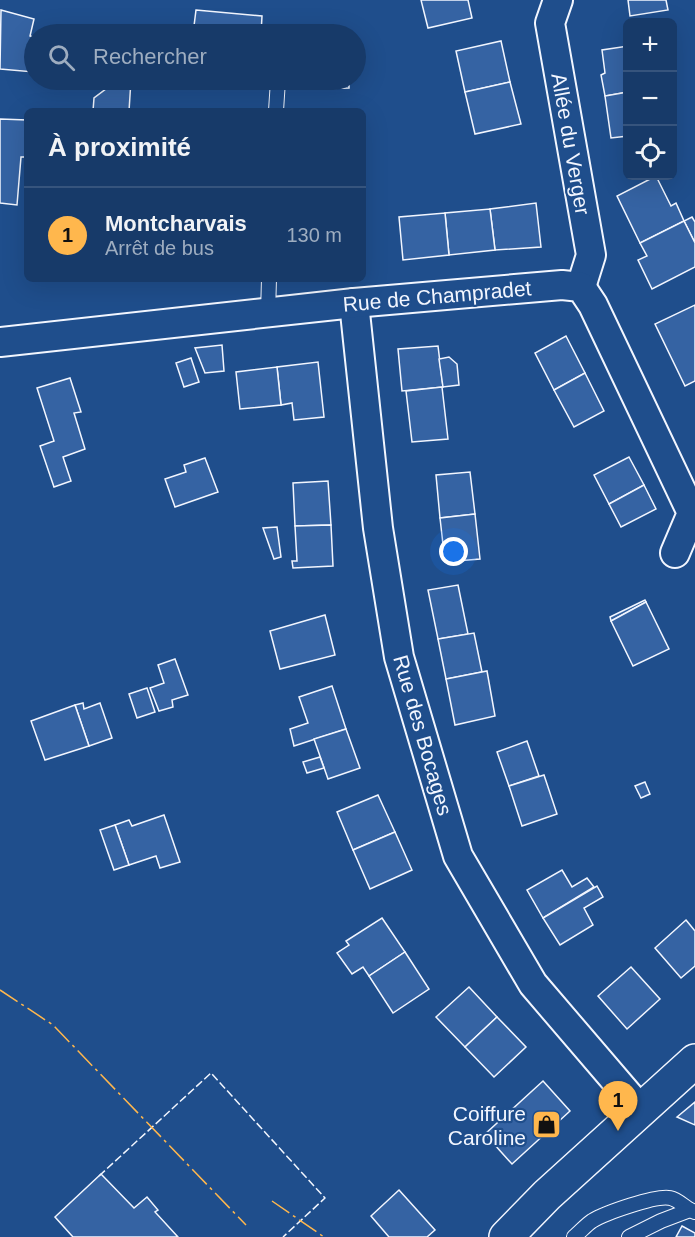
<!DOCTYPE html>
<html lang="fr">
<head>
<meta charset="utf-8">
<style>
	body { margin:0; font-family:Arial,sans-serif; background:#20416f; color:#f1f3f6 }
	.controls { position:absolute; right:18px; top:18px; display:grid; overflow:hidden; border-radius:9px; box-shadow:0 6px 24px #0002 }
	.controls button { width:54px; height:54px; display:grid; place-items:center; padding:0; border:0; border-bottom:2px solid #36547d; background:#173a69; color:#f1f3f6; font:30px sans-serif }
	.you { position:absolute; left:454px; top:552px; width:21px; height:21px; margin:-15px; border:4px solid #fff; border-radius:50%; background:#1a73e8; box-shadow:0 0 0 9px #1a73e833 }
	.badge { display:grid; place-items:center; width:39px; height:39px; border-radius:50%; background:#ffb74d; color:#111; font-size:20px; font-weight:700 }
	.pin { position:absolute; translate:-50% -50px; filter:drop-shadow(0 2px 3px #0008) }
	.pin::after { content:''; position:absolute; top:32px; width:21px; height:18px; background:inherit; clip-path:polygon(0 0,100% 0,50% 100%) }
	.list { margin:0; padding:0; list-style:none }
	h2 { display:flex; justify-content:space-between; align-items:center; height:78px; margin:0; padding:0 24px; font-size:26px }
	h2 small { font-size:20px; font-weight:400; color:#9eadc0 }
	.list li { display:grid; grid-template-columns:39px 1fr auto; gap:18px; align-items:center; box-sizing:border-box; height:96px; padding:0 24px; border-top:2px solid #36547d }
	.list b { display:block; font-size:22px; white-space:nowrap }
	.list p { margin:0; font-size:20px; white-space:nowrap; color:#9eadc0 }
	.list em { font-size:20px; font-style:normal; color:#9eadc0 }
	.icon { flex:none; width:33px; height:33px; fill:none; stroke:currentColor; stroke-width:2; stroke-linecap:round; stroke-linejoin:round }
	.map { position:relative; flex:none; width:695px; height:1237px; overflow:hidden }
	.search { position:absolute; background:#173a69; box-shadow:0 6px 24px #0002; left:24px; top:24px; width:342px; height:66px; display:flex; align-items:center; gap:15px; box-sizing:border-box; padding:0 21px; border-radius:33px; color:#9eadc0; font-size:22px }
	.panel { position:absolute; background:#173a69; box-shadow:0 6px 24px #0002; left:24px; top:108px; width:342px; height:174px; border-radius:9px }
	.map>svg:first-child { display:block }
</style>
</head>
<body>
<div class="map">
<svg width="695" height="1237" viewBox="0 0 695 1237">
	<rect width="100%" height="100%" fill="#1f4e8c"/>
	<!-- building -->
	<g fill="#3563a3" stroke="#f2f6ff" stroke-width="1.5">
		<path d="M421 0H468L472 18 428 28Z"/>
		<path d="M628 0H666L668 10 630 16Z"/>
		<path d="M1 10 34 19 30 36 34 37V72L0 69Z"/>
		<path d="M196 10 262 16 261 34H193Z"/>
		<path d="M501 41 510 82 465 92 456 51Z"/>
		<path d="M628 46V92L605 96 601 75 605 73 602 50Z"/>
		<path d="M118 80H131L129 111H93L94 98Z"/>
		<path d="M306 80H349V88L306 89Z"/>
		<path d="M510 82 521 124 475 134 465 92Z"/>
		<path d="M628 92V136L611 138 605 96Z"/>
		<path d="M0 119 27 120V157H21L17 205 0 203Z"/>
		<path d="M656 176 671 206 676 203 684 221 640 243 617 196Z"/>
		<path d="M536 203 541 247 495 250 490 209Z"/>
		<path d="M490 209 495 250 449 255 445 213Z"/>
		<path d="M445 213 449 255 403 260 399 217Z"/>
		<path d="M692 217 695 222V243L684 221Z"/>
		<path d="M684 221 695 243V267L652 289 638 260 647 256 640 243Z"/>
		<path d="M695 305V381L685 386 655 324Z"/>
		<path d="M566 336 585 373 554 390 535 353Z"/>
		<path d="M222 345 224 371 205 373 195 348Z"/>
		<path d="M438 346 443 387 402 391 398 349Z"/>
		<path d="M449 357 457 364 459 385 443 387 439 359Z"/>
		<path d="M191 358 199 382 184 387 176 363Z"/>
		<path d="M318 362 324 417 294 420 292 403 281 405 277 367Z"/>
		<path d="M277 367 281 405 240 409 236 372Z"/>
		<path d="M585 373 604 411 574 427 554 390Z"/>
		<path d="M70 378 81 412 74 413 85 449 63 457 71 481 54 487 40 446 54 441 37 388Z"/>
		<path d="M442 387 448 439 412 442 406 391Z"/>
		<path d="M629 457 644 485 609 504 594 475Z"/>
		<path d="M205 458 218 492 175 507 165 479 186 472 184 465Z"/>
		<path d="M470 472 475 514 440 518 436 475Z"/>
		<path d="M328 481 331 525 295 526 293 483Z"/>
		<path d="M644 485 656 509 621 527 609 504Z"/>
		<path d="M475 514 480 559 445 562 440 518Z"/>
		<path d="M331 525 333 566 293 568 292 561H297L295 526Z"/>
		<path d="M277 527 281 557 274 559 263 528Z"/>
		<path d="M458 585 468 634 438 639 428 590Z"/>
		<path d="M645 600 646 602 611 621 610 617Z"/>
		<path d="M646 602 669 649 633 666 611 621Z"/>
		<path d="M325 615 335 655 280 669 270 631Z"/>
		<path d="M474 633 482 672 446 679 438 639Z"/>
		<path d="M175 659 188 695 172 700 173 707 159 711 150 688 164 683 158 665Z"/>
		<path d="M487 671 495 716 455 725 446 679Z"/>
		<path d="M332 686 346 729 294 746 290 729 308 723 299 697Z"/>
		<path d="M147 688 155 712 137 718 129 694Z"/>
		<path d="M83 703 84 709 100 703 112 738 89 746 75 705Z"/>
		<path d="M75 705 89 746 45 760 31 721Z"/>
		<path d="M346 729 360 768 328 779 314 739Z"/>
		<path d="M527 741 539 776 509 786 497 752Z"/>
		<path d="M320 757 324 768 307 773 303 762Z"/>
		<path d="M544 775 557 814 522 826 509 786Z"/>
		<path d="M645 782 650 794 641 798 635 786Z"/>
		<path d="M378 795 395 832 353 850 337 812Z"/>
		<path d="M164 815 180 862 160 868 156 856 129 865 115 825 129 820 132 826Z"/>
		<path d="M115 825 129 865 114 870 100 830Z"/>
		<path d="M395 832 412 870 370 889 353 850Z"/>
		<path d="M562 870 572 887 587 878 594 887 543 918 527 890Z"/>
		<path d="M597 886 603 897 584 908 593 925 560 945 543 918Z"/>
		<path d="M382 918 405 952 369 976 363 967 352 974 337 953 349 945 346 941Z"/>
		<path d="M686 920 695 931V966L681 978 655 948Z"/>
		<path d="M405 952 429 989 393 1013 369 976Z"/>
		<path d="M631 967 660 999 627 1029 598 996Z"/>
		<path d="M469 987 497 1017 465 1047 436 1017Z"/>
		<path d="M497 1017 526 1047 494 1077 465 1047Z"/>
		<path d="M543 1081 570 1111 512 1164 485 1134Z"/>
		<path d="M695 1102V1125L677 1117Z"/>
		<path d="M101 1174 134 1208 147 1197 158 1210 155 1212 178 1237H73L55 1217Z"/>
		<path d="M399 1190 435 1230 427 1237H389L371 1216Z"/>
		<path d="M682 1226 695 1233V1237H676Z"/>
	</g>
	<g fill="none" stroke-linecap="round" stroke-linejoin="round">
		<defs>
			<g id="lane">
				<path d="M276 111 278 80"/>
				<path d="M268 313 269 279"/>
				<path d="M574 1237C580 1232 586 1225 592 1221 605 1213 656 1195 670 1198 680 1200 685 1209 695 1212"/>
				<path d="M629 1237 661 1221 690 1210"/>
			</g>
			<g id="street">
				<path d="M558 0 550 23 591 255 581 287"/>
				<path d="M354 303 378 528 399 657 458 856 533 984 640 1109"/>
				<path d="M0 342 354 303 562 285 581 287 593 305 692 513 675 553"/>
			</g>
			<path id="secondary" d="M506 1237 547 1195 695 1061"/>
		</defs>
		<!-- lane casing -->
		<use href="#lane" stroke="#f2f6ff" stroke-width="16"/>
		<!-- street casing -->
		<use href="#street" stroke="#f2f6ff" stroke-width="32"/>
		<!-- secondary casing -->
		<use href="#secondary" stroke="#f2f6ff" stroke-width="36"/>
		<!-- lane -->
		<use href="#lane" stroke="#1f4e8c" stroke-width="14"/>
		<!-- street -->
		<use href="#street" stroke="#1f4e8c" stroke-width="28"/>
		<!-- secondary -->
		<use href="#secondary" stroke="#1f4e8c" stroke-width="33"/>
		<!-- fence -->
		<path stroke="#f2f6ff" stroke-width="1.5" stroke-dasharray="8 3" stroke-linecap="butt" d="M99 1176 211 1073 325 1198 283 1237"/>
		<!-- power -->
		<g stroke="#ffb74d" stroke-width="1.5" stroke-dasharray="21 4.5 3 4.5" stroke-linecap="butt">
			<path d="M0 990 53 1025 246 1225"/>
			<path d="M272 1201 324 1237"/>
		</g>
	</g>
	<!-- icons -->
	<defs>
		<symbol id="shop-square" viewBox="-11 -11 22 22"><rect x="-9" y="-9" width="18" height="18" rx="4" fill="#ffb74d" stroke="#1f4e8c"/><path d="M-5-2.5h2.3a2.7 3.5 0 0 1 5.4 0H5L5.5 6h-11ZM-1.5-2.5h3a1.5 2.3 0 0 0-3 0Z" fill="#111"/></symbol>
	</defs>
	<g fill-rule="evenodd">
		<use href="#shop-square" x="530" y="1108" width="33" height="33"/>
	</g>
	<g text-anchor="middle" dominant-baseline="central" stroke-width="4.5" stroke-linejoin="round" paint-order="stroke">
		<!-- street labels -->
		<g font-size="21" fill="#f2f6ff" stroke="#1f4e8c">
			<text transform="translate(571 144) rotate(80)">Allée du Verger</text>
			<text transform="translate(437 296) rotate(-5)">Rue de Champradet</text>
			<text transform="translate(423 735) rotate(74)">Rue des Bocages</text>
		</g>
		<!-- poi labels -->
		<g font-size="21" fill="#f2f6ff" stroke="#1f4e8c" text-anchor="end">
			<text x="526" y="1113">Coiffure<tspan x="526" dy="24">Caroline</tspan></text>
		</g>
	</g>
</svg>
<div class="controls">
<button>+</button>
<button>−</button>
<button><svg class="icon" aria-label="locate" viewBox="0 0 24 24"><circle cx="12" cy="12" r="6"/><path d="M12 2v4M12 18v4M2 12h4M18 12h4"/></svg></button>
</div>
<div class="you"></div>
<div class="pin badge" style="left:618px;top:1131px">1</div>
<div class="search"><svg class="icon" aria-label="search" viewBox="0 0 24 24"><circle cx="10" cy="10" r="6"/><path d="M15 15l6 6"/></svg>Rechercher</div>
<section class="panel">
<h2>À proximité<small></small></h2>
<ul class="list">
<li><span class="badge">1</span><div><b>Montcharvais</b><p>Arrêt de bus</p></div><em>130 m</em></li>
</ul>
</section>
</div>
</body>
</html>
